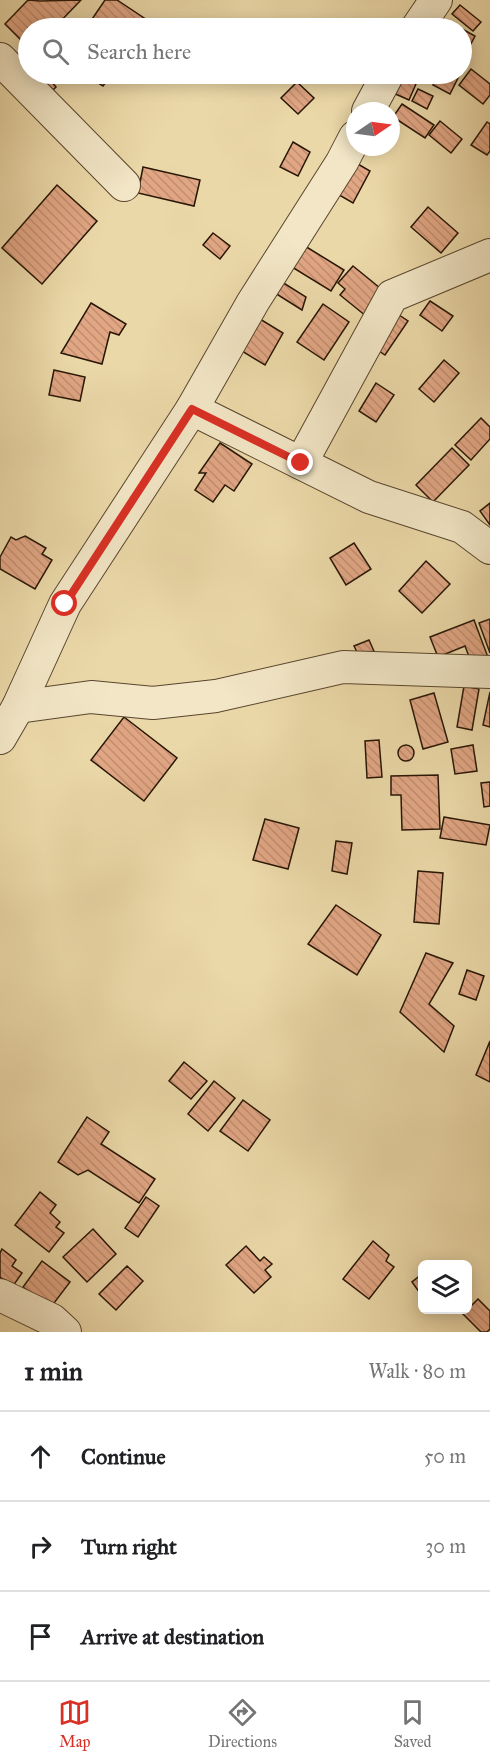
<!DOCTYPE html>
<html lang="en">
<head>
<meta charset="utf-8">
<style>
	body { margin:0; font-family:"IM FELL Great Primer",serif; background:#f6f6f6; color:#202124 }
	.controls { position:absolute; right:18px; bottom:18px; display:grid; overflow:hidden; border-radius:9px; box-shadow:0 3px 15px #0003 }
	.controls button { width:54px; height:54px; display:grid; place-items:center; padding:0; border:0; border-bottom:2px solid #e0e0e0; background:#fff; color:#202124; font:30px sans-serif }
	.compass { position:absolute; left:346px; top:102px; width:54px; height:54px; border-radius:50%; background:#fff; box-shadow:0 3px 15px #0003; rotate:77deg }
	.stop { position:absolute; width:18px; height:18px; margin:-14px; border:4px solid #d93025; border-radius:50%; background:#fff }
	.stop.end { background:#d93025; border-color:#fff; box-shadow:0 2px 6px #0008 }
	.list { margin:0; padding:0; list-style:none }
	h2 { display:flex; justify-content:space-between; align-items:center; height:78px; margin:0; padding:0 24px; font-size:26px }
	h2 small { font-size:20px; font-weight:400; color:#757577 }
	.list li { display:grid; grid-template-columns:39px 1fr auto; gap:18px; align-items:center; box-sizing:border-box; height:90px; padding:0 24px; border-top:2px solid #e0e0e0 }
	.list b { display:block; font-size:22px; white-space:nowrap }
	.list em { font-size:20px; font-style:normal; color:#757577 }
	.icon { flex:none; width:33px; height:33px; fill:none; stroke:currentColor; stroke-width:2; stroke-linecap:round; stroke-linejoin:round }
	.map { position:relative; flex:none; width:490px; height:1332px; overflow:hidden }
	.search { position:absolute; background:#fff; box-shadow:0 3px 15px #0003; left:18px; right:18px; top:18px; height:66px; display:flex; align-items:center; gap:15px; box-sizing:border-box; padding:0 21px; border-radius:33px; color:#757577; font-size:22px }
	.sheet { height:348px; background:#fff }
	nav { display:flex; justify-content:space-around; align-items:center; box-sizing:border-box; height:84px; border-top:2px solid #e0e0e0; background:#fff; font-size:16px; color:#757577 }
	nav a { display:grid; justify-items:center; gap:3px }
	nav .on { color:#d93025 }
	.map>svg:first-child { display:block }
</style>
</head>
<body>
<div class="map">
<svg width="490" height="1332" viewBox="0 0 490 1332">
	<defs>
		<pattern id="building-back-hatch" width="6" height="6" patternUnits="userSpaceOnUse" patternTransform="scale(1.5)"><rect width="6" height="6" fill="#e1a684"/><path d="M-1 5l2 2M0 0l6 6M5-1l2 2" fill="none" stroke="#c18e70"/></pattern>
	</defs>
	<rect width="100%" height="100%" fill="#ebd8a8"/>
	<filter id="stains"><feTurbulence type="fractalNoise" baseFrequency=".00333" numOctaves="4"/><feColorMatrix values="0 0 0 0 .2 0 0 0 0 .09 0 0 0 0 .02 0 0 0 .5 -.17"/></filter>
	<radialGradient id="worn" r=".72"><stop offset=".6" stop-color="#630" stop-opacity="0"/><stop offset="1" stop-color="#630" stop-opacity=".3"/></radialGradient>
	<!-- building -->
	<g fill="url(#building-back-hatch)" stroke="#281605" stroke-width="1.5">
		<path d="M28 0 40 1 81 0 54 28H28V47L5 24Z"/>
		<path d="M105 0H117L147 20 141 28H86Z"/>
		<path d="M460 5 481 22 473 31 452 14Z"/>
		<path d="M445 20 460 28H440Z"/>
		<path d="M462 29 475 36 462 61Z"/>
		<path d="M471 69 490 84V95L483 104 459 85Z"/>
		<path d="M29 74H56L50 80 56 87 49 94Z"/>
		<path d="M84 74H112L103 86Z"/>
		<path d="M439 74H460L450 94 433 85Z"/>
		<path d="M398 76 416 84 409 100 391 92Z"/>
		<path d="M297 82 314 98 298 114 281 98Z"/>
		<path d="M418 89 433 96 427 109 412 101Z"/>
		<path d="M402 104 434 125 425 138 393 117Z"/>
		<path d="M440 121 462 139 451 153 429 135Z"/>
		<path d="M487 122 490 124V151L487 155 471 145Z"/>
		<path d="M293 142 310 152 298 176 280 167Z"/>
		<path d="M351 160 370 171 353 203 334 192Z"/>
		<path d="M143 167 200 180 194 206 138 193Z"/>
		<path d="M57 185 97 221 42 284 2 248Z"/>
		<path d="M428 207 458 233 441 253 411 227Z"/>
		<path d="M213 233 230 246 220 259 203 245Z"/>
		<path d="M300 243 344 270 331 291 287 264Z"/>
		<path d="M353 266 385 292 366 316 340 295 345 289 338 283Z"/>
		<path d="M274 277 306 297 302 310 267 288Z"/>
		<path d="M430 301 453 316 442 331 420 315Z"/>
		<path d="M91 303 126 324 119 335 110 332 102 364 61 353Z"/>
		<path d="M323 304 349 322 324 360 297 342Z"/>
		<path d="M396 313 408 321 385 355 373 347Z"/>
		<path d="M255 316 283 333 265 365 237 348Z"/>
		<path d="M444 360 459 373 434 402 419 389Z"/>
		<path d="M54 370 85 377 80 401 49 395Z"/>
		<path d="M376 383 394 395 376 422 359 411Z"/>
		<path d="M481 418 490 427V439L471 460 455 445Z"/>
		<path d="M220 443 252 464 234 491 225 485 213 502 195 490 206 473H199Z"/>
		<path d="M452 448 469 465 433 502 416 485Z"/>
		<path d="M490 503V525L480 511Z"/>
		<path d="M25 536 46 548 42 554 52 560 35 589 0 569V557L11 537 16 540Z"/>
		<path d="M354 543 371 569 346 585 330 558Z"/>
		<path d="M426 561 450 584 422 613 399 591Z"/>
		<path d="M490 619V653L479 623Z"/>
		<path d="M474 620 489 660 473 667 465 646 438 657 430 637Z"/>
		<path d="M369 640 377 658 363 664 354 646Z"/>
		<path d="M464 686 479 689 472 730 457 727Z"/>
		<path d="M490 692V727L483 725Z"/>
		<path d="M434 693 448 742 423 749 410 700Z"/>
		<path d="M124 717 177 758 144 801 91 760Z"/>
		<path d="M379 740 382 777 367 778 365 741Z"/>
		<circle cx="406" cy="753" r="8"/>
		<path d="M473 745 477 771 455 774 451 749Z"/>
		<path d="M438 775 440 829 402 830 401 795H391V776Z"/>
		<path d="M490 782V806L484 807 481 783Z"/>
		<path d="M444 817 490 825 486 845 440 838Z"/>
		<path d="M265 819 299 828 288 869 253 860Z"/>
		<path d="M336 841 352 843 347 874 332 871Z"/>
		<path d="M418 871 443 873 439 924 414 922Z"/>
		<path d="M336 905 381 935 357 975 308 944Z"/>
		<path d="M426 953 453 963 429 1004 454 1026 444 1052 400 1012Z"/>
		<path d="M467 970 484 976 476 1000 459 994Z"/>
		<path d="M490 1041V1082L476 1075Z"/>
		<path d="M184 1062 207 1081 191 1099 169 1081Z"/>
		<path d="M214 1081 235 1098 208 1131 188 1114Z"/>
		<path d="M243 1100 270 1120 248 1151 220 1131Z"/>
		<path d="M87 1117 109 1132 101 1144 155 1179 139 1203 88 1170 78 1175 58 1162Z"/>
		<path d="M40 1192 56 1205 50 1213 60 1222 56 1227 64 1233 49 1252 15 1225Z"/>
		<path d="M146 1197 159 1206 138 1237 125 1228Z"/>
		<path d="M93 1229 116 1254 87 1282 63 1257Z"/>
		<path d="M373 1241 389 1255 386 1261 394 1267 369 1299 343 1279Z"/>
		<path d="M246 1246 260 1261 264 1257 272 1264 265 1270 271 1277 254 1293 226 1265Z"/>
		<path d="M2 1249 16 1260 12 1266 22 1273 13 1286 0 1277V1253Z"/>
		<path d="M42 1261 70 1282 51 1307 23 1287Z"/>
		<path d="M127 1266 143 1281 116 1310 99 1294Z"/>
		<path d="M422 1274V1296L412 1282Z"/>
		<path d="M478 1299 490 1311V1329L487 1332H481L463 1314Z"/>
	</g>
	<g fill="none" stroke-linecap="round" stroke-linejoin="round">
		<defs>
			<g id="street">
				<path d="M417 28 436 0"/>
				<path d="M0 59 124 185"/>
				<path d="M368 111 388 74"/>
				<path d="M192 409 369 497 462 527 490 548"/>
				<path d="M301 463 392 296 490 255"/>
				<path d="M18 707 91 697 153 703 216 696 343 667 490 672"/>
				<path d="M0 738 18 707 65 604 192 409 253 302 342 162 355 137"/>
				<path d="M0 1295 52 1320 65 1332"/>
			</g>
		</defs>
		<!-- street casing -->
		<use href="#street" stroke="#59462e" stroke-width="34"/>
		<!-- street -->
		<use href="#street" stroke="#f2e6c6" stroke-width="32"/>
	</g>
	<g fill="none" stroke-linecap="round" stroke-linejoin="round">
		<!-- route -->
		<path stroke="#d93025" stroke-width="8" d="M65 604 192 409 301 463"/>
	</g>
	<rect width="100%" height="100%" filter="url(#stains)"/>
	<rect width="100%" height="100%" fill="url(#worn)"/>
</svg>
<div class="controls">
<button><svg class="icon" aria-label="layers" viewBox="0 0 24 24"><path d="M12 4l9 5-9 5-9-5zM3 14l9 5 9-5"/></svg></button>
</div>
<svg class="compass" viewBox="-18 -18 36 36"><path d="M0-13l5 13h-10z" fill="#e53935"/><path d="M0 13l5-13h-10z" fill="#757577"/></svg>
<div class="stop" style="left:65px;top:604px"></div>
<div class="stop end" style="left:301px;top:463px"></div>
<div class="search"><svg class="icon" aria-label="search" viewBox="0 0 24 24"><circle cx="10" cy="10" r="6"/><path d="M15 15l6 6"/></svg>Search here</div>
</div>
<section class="sheet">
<h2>1 min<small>Walk · 80 m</small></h2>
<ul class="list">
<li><svg class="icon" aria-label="ahead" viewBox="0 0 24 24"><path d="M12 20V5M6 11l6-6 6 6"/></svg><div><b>Continue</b></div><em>50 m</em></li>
<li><svg class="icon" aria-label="right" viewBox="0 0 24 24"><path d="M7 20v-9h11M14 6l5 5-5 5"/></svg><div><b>Turn right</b></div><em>30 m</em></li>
<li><svg class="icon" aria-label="arrive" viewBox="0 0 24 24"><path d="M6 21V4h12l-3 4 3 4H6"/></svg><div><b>Arrive at destination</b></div></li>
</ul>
</section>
<nav>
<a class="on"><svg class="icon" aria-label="map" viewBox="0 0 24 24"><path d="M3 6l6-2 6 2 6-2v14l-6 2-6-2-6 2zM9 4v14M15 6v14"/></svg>Map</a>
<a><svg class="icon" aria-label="directions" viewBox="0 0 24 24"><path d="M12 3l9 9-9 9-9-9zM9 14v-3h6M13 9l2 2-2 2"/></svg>Directions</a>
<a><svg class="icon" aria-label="saved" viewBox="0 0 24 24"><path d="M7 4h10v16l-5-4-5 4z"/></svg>Saved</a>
</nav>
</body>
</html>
